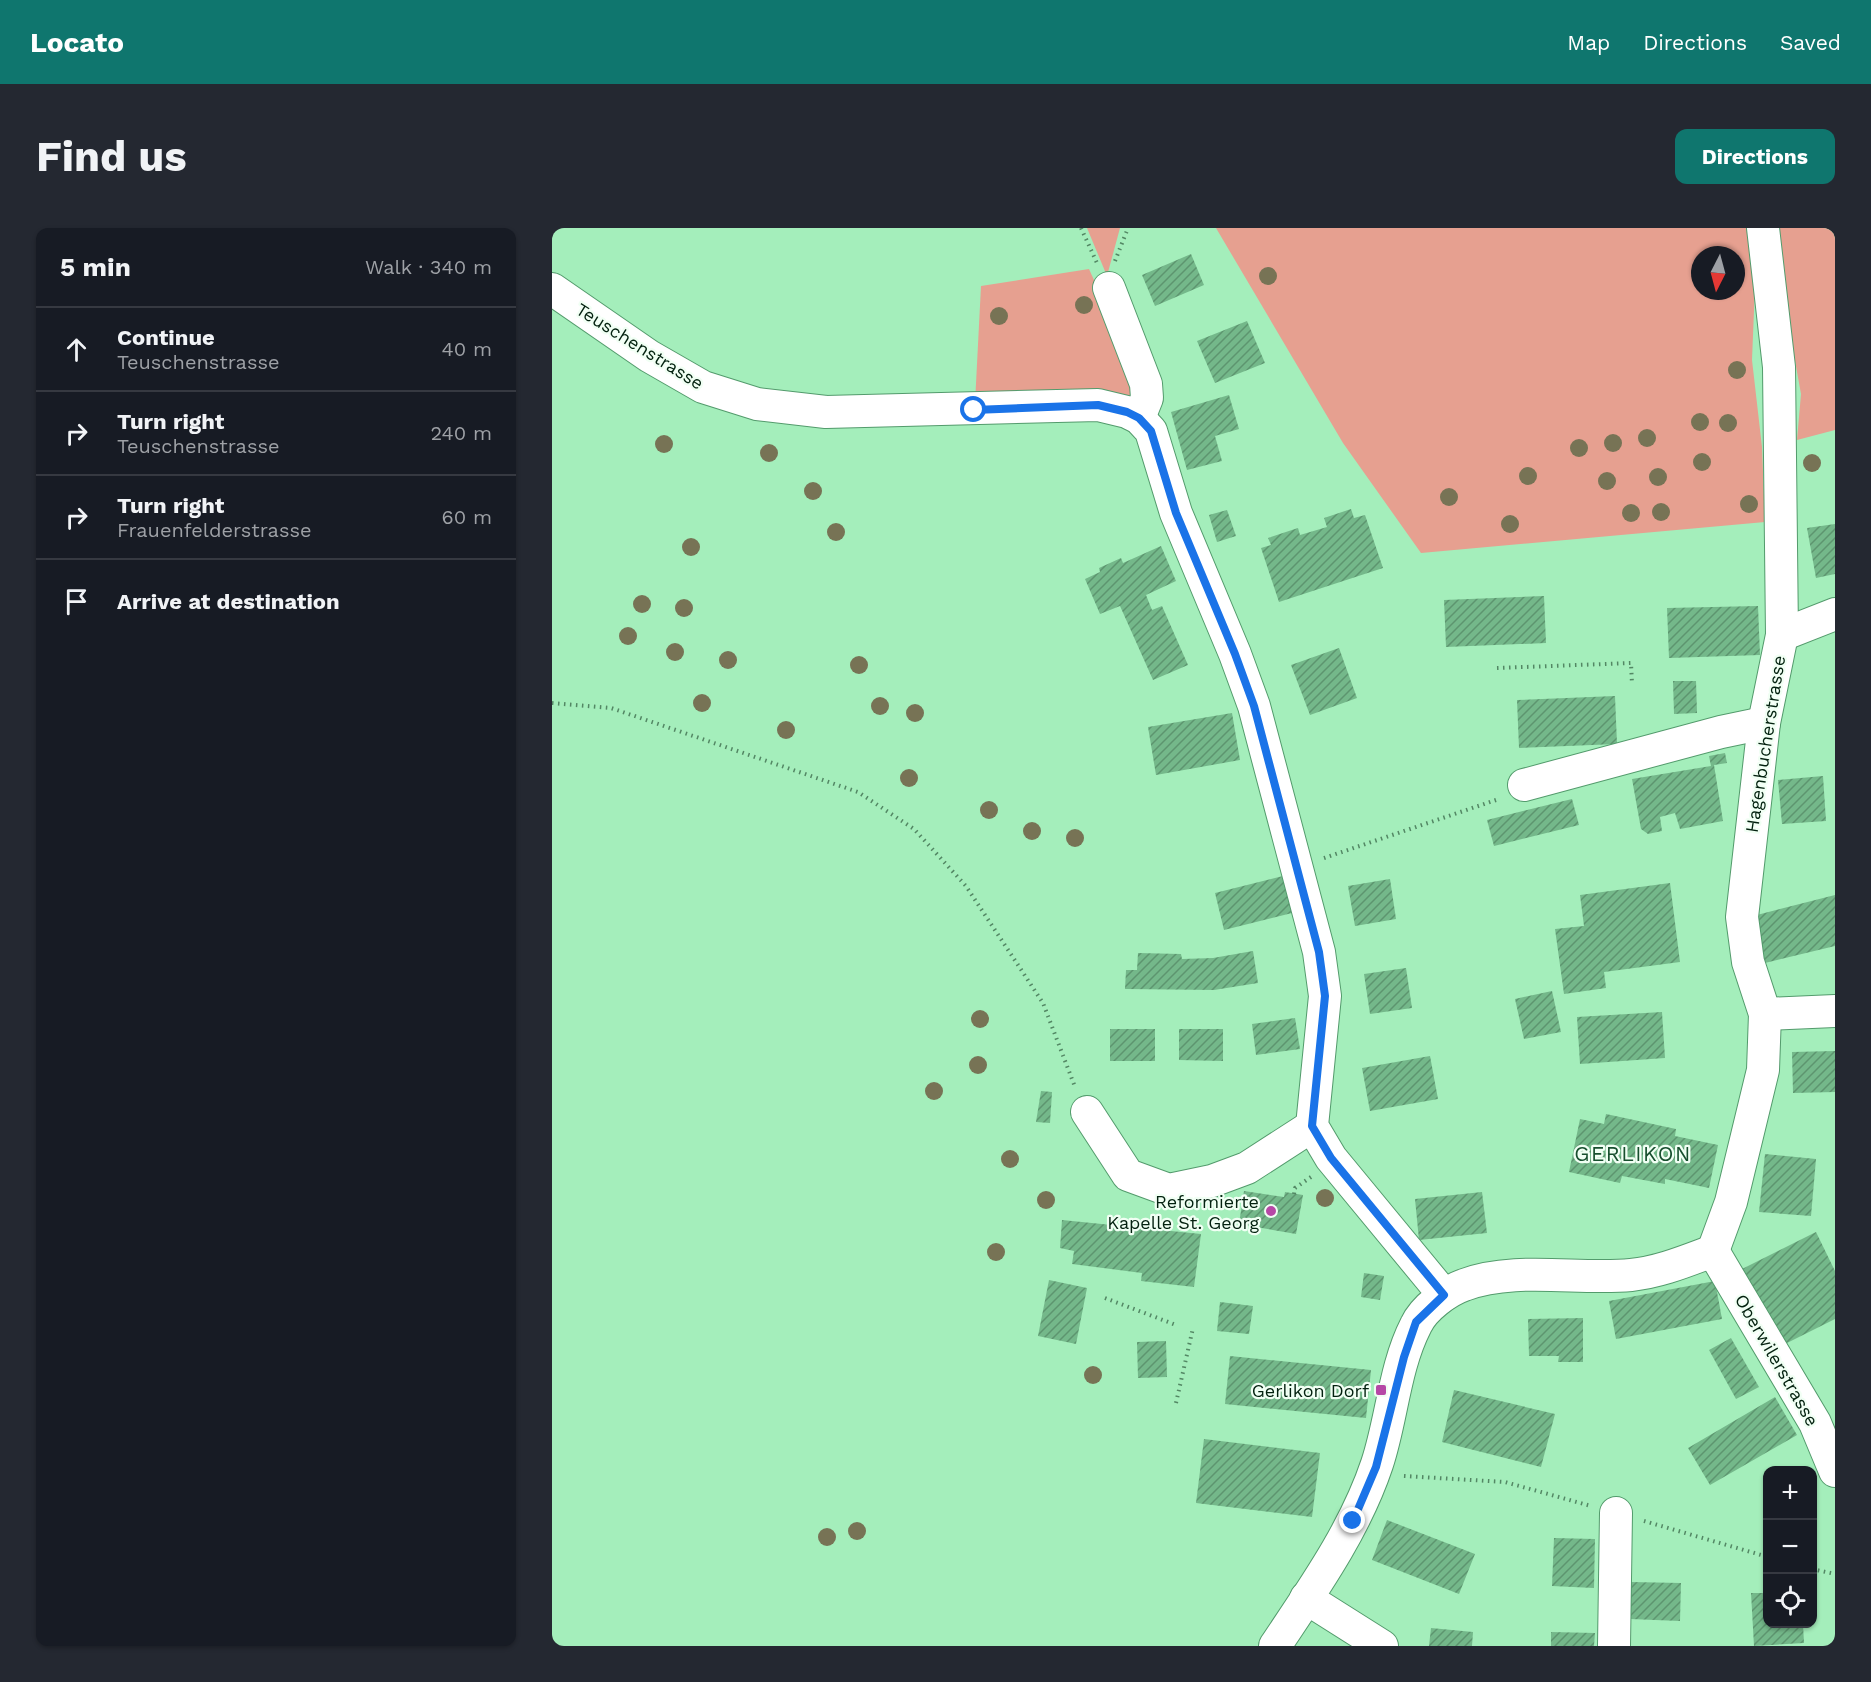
<!DOCTYPE html>
<html lang="en">
<head>
<meta charset="utf-8">
<style>
	body { margin:0; font-family:"Work Sans",sans-serif; background:#242831; color:#f1f3f6 }
	.controls { position:absolute; right:18px; bottom:18px; display:grid; overflow:hidden; border-radius:12px; box-shadow:0 2px 4px #0004 }
	.controls button { width:54px; height:54px; display:grid; place-items:center; padding:0; border:0; border-bottom:2px solid #363941; background:#171b24; color:#f1f3f6; font:30px sans-serif }
	.compass { position:absolute; left:1139px; top:18px; width:54px; height:54px; border-radius:50%; background:#171b24; box-shadow:0 2px 4px #0004; rotate:186deg }
	.stop { position:absolute; width:18px; height:18px; margin:-14px; border:4px solid #1a73e8; border-radius:50%; background:#fff }
	.stop.end { background:#1a73e8; border-color:#fff; box-shadow:0 2px 6px #0008 }
	.list { margin:0; padding:0; list-style:none }
	h2 { display:flex; justify-content:space-between; align-items:center; height:78px; margin:0; padding:0 24px; font-size:26px }
	h2 small { font-size:20px; font-weight:400; color:#9ea1a6 }
	.list li { display:grid; grid-template-columns:39px 1fr auto; gap:18px; align-items:center; box-sizing:border-box; height:84px; padding:0 24px; border-top:2px solid #363941 }
	.list b { display:block; font-size:22px; white-space:nowrap }
	.list p { margin:0; font-size:20px; white-space:nowrap; color:#9ea1a6 }
	.list em { font-size:20px; font-style:normal; color:#9ea1a6 }
	.icon { flex:none; width:33px; height:33px; fill:none; stroke:currentColor; stroke-width:2; stroke-linecap:round; stroke-linejoin:round }
	.map { position:relative; flex:none; width:1283px; height:1418px; overflow:hidden; border-radius:12px }
	header { display:flex; align-items:center; gap:36px; box-sizing:border-box; height:84px; padding:0 30px; background:#0f766e; color:#fff }
	header strong { font-size:28px }
	nav { display:flex; gap:33px; margin-inline-start:auto; font-size:21px }
	.intro { display:flex; align-items:center; justify-content:space-between; box-sizing:border-box; height:144px; padding:0 36px }
	h1 { margin:0; font-size:42px }
	.button { padding:15px 27px; border-radius:12px; background:#0f766e; color:#fff; font-size:21px; font-weight:700 }
	main { display:flex; gap:36px; padding:0 36px }
	aside { flex:1; background:#171b24; border-radius:12px; box-shadow:0 2px 4px #0004 }
	.map>svg:first-child { display:block }
</style>
</head>
<body>
<header>
<strong>Locato</strong>
<nav><a>Map</a><a>Directions</a><a>Saved</a></nav>
</header>
<div class="intro"><h1>Find us</h1><a class="button">Directions</a></div>
<main>
<aside>
<h2>5 min<small>Walk · 340 m</small></h2>
<ul class="list">
<li><svg class="icon" aria-label="ahead" viewBox="0 0 24 24"><path d="M12 20V5M6 11l6-6 6 6"/></svg><div><b>Continue</b><p>Teuschenstrasse</p></div><em>40 m</em></li>
<li><svg class="icon" aria-label="right" viewBox="0 0 24 24"><path d="M7 20v-9h11M14 6l5 5-5 5"/></svg><div><b>Turn right</b><p>Teuschenstrasse</p></div><em>240 m</em></li>
<li><svg class="icon" aria-label="right" viewBox="0 0 24 24"><path d="M7 20v-9h11M14 6l5 5-5 5"/></svg><div><b>Turn right</b><p>Frauenfelderstrasse</p></div><em>60 m</em></li>
<li><svg class="icon" aria-label="arrive" viewBox="0 0 24 24"><path d="M6 21V4h12l-3 4 3 4H6"/></svg><div><b>Arrive at destination</b></div></li>
</ul>
</aside>
<div class="map">
<svg width="1283" height="1418" viewBox="0 0 1283 1418">
	<defs>
		<pattern id="building-hatch" width="6" height="6" patternUnits="userSpaceOnUse" patternTransform="scale(1.5)"><rect width="6" height="6" fill="#74b88a"/><path d="M-1 1l2-2M0 6l6-6M5 7l2-2" fill="none" stroke="#5d956f"/></pattern>
	</defs>
	<rect width="100%" height="100%" fill="#a4eebb"/>
	<!-- green -->
	<g fill="#e6a090" fill-rule="evenodd">
		<path d="M535 0H568L555 48Z"/>
		<path d="M664 0H1197L1204 34 1200 132 1210 219 1213 294 869 325 791 215ZM1148 27H1184V63H1148Z"/>
		<path d="M1219 0H1283V202L1245 212 1249 166Z"/>
		<path d="M537 41 585 147 584 172 423 175 429 58Z"/>
	</g>
	<!-- building -->
	<g fill="url(#building-hatch)">
		<path d="M639 26 652 57 603 78 590 47Z"/>
		<path d="M695 93 713 135 663 155 645 113Z"/>
		<path d="M677 167 687 201 663 208 670 233 635 242 619 184Z"/>
		<path d="M799 281 802 290 813 287 831 340 727 374 709 320 719 317 716 310 746 300 748 307 775 299 772 290Z"/>
		<path d="M675 282 684 308 665 314 657 287Z"/>
		<path d="M1283 296V346L1264 350 1255 300Z"/>
		<path d="M609 318 624 353 594 367 600 382 610 378 636 437 601 452 568 378 548 386 533 351 548 344 547 340 569 330 571 335Z"/>
		<path d="M992 368 994 415 894 419 892 372Z"/>
		<path d="M1206 378 1208 427 1117 430 1115 380Z"/>
		<path d="M787 420 805 470 758 487 739 437Z"/>
		<path d="M1121 453H1144L1145 485 1122 486Z"/>
		<path d="M1063 468 1065 516 967 520 965 472Z"/>
		<path d="M680 485 688 532 604 547 596 499Z"/>
		<path d="M1173 525 1175 535 1162 537 1171 593 1128 601 1123 585 1108 589 1110 603 1096 606 1089 601 1080 551 1159 538 1157 528Z"/>
		<path d="M1271 548 1274 593 1230 596 1226 552Z"/>
		<path d="M1020 571 1027 597 942 618 935 592Z"/>
		<path d="M735 647 744 684 672 702 663 665Z"/>
		<path d="M838 651 844 691 803 698 796 658Z"/>
		<path d="M1118 655 1128 734 1052 744 1054 760 1012 766 1003 701 1032 698 1028 667Z"/>
		<path d="M1283 667V718L1213 735 1201 688Z"/>
		<path d="M701 723 706 755 662 762 573 761 574 742H585L586 725 629 726 630 731 661 730Z"/>
		<path d="M854 740 860 780 818 786 812 746Z"/>
		<path d="M1000 763 1009 804 972 811 963 771Z"/>
		<path d="M1110 784 1113 830 1028 836 1025 789Z"/>
		<path d="M743 790 748 821 704 827 700 796Z"/>
		<rect x="558" y="801" width="45" height="32"/>
		<path d="M627 801H671V833L627 832Z"/>
		<path d="M1283 823V864L1241 865 1240 824Z"/>
		<path d="M878 828 886 871 818 883 810 840Z"/>
		<path d="M489 863 500 864 498 895 484 894Z"/>
		<path d="M1054 886 1124 901 1123 908 1166 917 1157 960 1113 951V956L1070 948 1068 955 1017 944 1028 891 1052 896Z"/>
		<path d="M1213 926 1264 931 1259 988 1207 984Z"/>
		<path d="M692 963 732 969 733 964 751 967 744 1006 687 996Z"/>
		<path d="M930 964 935 1005 867 1012 863 971Z"/>
		<path d="M510 992 649 1006 642 1059 589 1053 590 1045 520 1036 522 1023 508 1020Z"/>
		<path d="M1264 1004 1283 1043V1091L1229 1118 1190 1041Z"/>
		<path d="M812 1045 832 1048 828 1072 809 1069Z"/>
		<path d="M497 1052 535 1060 524 1116 486 1108Z"/>
		<path d="M1163 1053 1170 1091 1064 1111 1057 1073Z"/>
		<path d="M668 1074 701 1078 697 1106 665 1103Z"/>
		<path d="M1031 1090V1134H1006L1007 1128H977L976 1091Z"/>
		<path d="M1179 1110 1207 1159 1184 1171 1157 1122Z"/>
		<path d="M614 1113 615 1149 586 1150 585 1114Z"/>
		<path d="M678 1128 819 1142 814 1190 673 1176Z"/>
		<path d="M902 1162 1003 1186 989 1239 890 1214Z"/>
		<path d="M1223 1169 1245 1207 1158 1257 1136 1220Z"/>
		<path d="M652 1211 768 1225 760 1289 644 1275Z"/>
		<path d="M835 1292 923 1326 907 1366 820 1332Z"/>
		<path d="M1002 1310 1043 1311 1042 1360 1000 1358Z"/>
		<path d="M1079 1354 1129 1355 1128 1393 1078 1391Z"/>
		<path d="M1199 1365H1216V1396H1251L1252 1415 1202 1418Z"/>
		<path d="M879 1400 921 1404 920 1418H877Z"/>
		<path d="M999 1404 1043 1405 1042 1418H999Z"/>
	</g>
	<g fill="none" stroke-linecap="round" stroke-linejoin="round">
		<defs>
			<g id="minor">
				<path d="M557 60 594 156 595 170 587 190"/>
				<path d="M0 61 97 128 151 159 205 176 274 184 546 177 575 184 587 190 599 203 624 285 683 426 702 478 767 724 773 768 760 898 779 930 892 1067"/>
				<path d="M1230 407 1283 386"/>
				<path d="M972 557 1169 504 1212 495"/>
				<path d="M1213 786 1283 783"/>
				<path d="M535 884 576 947 617 962 660 953 695 940 760 898"/>
				<path d="M1161 1023 1179 974 1211 842 1213 786 1196 734 1190 689 1212 495 1230 407 1227 139 1211 0"/>
				<path d="M1161 1023 1263 1195 1283 1243"/>
				<path d="M754 1370 830 1418"/>
				<path d="M723 1418C761 1361 803 1302 825 1236 840 1191 842 1140 864 1097 872 1080 895 1063 912 1057 961 1038 1027 1052 1079 1047 1108 1044 1134 1033 1161 1023"/>
				<path d="M1062 1418 1064 1285"/>
			</g>
		</defs>
		<!-- minor casing -->
		<use href="#minor" stroke="#539b6c" stroke-width="34"/>
		<!-- path -->
		<g stroke="#538764" stroke-width="4" stroke-dasharray="1.5 4.5" stroke-linecap="butt">
			<path d="M529 0 545 35"/>
			<path d="M563 33 576 0"/>
			<path d="M945 440 1079 435 1080 456"/>
			<path d="M0 475 59 480 306 564 362 601 414 658 491 775 523 859"/>
			<path d="M772 630 947 571"/>
			<path d="M742 966 743 960 759 949"/>
			<path d="M553 1070 624 1097"/>
			<path d="M624 1175 641 1100"/>
			<path d="M852 1248 953 1254 1039 1278"/>
			<path d="M1092 1293 1216 1329"/>
			<path d="M1260 1341 1283 1346"/>
		</g>
		<!-- minor -->
		<use href="#minor" stroke="#fff" stroke-width="32"/>
	</g>
	<!-- trees -->
	<g fill="#777355">
		<circle cx="716" cy="48" r="9"/>
		<circle cx="532" cy="77" r="9"/>
		<circle cx="447" cy="88" r="9"/>
		<circle cx="1185" cy="142" r="9"/>
		<circle cx="1148" cy="194" r="9"/>
		<circle cx="1176" cy="195" r="9"/>
		<circle cx="1095" cy="210" r="9"/>
		<circle cx="1061" cy="215" r="9"/>
		<circle cx="112" cy="216" r="9"/>
		<circle cx="1027" cy="220" r="9"/>
		<circle cx="217" cy="225" r="9"/>
		<circle cx="1150" cy="234" r="9"/>
		<circle cx="1260" cy="235" r="9"/>
		<circle cx="976" cy="248" r="9"/>
		<circle cx="1106" cy="249" r="9"/>
		<circle cx="1055" cy="253" r="9"/>
		<circle cx="261" cy="263" r="9"/>
		<circle cx="897" cy="269" r="9"/>
		<circle cx="1197" cy="276" r="9"/>
		<circle cx="1109" cy="284" r="9"/>
		<circle cx="1079" cy="285" r="9"/>
		<circle cx="958" cy="296" r="9"/>
		<circle cx="284" cy="304" r="9"/>
		<circle cx="139" cy="319" r="9"/>
		<circle cx="90" cy="376" r="9"/>
		<circle cx="132" cy="380" r="9"/>
		<circle cx="76" cy="408" r="9"/>
		<circle cx="123" cy="424" r="9"/>
		<circle cx="176" cy="432" r="9"/>
		<circle cx="307" cy="437" r="9"/>
		<circle cx="150" cy="475" r="9"/>
		<circle cx="328" cy="478" r="9"/>
		<circle cx="363" cy="485" r="9"/>
		<circle cx="234" cy="502" r="9"/>
		<circle cx="357" cy="550" r="9"/>
		<circle cx="437" cy="582" r="9"/>
		<circle cx="480" cy="603" r="9"/>
		<circle cx="523" cy="610" r="9"/>
		<circle cx="428" cy="791" r="9"/>
		<circle cx="426" cy="837" r="9"/>
		<circle cx="382" cy="863" r="9"/>
		<circle cx="458" cy="931" r="9"/>
		<circle cx="773" cy="970" r="9"/>
		<circle cx="494" cy="972" r="9"/>
		<circle cx="444" cy="1024" r="9"/>
		<circle cx="541" cy="1147" r="9"/>
		<circle cx="305" cy="1303" r="9"/>
		<circle cx="275" cy="1309" r="9"/>
	</g>
	<g fill="none" stroke-linecap="round" stroke-linejoin="round">
		<!-- route -->
		<path stroke="#1a73e8" stroke-width="8" d="M422 182 546 177 575 184 587 190 599 203 624 285 683 426 702 478 767 724 773 768 760 898 779 930 892 1067 864 1094 852 1129 824 1239 801 1293"/>
	</g>
	<!-- markers -->
	<g fill="#b648a6" stroke="#f1fff4" stroke-width="2">
		<circle cx="719" cy="983" r="6"/>
		<rect x="823" y="1156" width="12" height="12" rx="3"/>
	</g>
	<g text-anchor="middle" dominant-baseline="central" stroke-width="4.5" stroke-linejoin="round" paint-order="stroke">
		<!-- street labels -->
		<g font-size="18" fill="#03210f" stroke="#f1fff4">
			<text transform="translate(88 118) rotate(32)">Teuschenstrasse</text>
			<text transform="translate(1213 516) rotate(-81)">Hagenbucherstrasse</text>
			<text transform="translate(1225 1132) rotate(60)">Oberwilerstrasse</text>
		</g>
		<!-- poi labels -->
		<g font-size="18" fill="#03210f" stroke="#f1fff4" text-anchor="end">
			<text x="707" y="973">Reformierte<tspan x="707" dy="21">Kapelle St. Georg</tspan></text>
			<text x="817" y="1162">Gerlikon Dorf</text>
		</g>
		<!-- quarter labels -->
		<g font-size="21" letter-spacing="1.5" fill="#174f2e" stroke="#f1fff4">
			<text x="1081" y="925">GERLIKON</text>
		</g>
	</g>
</svg>
<div class="controls">
<button>+</button>
<button>−</button>
<button><svg class="icon" aria-label="locate" viewBox="0 0 24 24"><circle cx="12" cy="12" r="6"/><path d="M12 2v4M12 18v4M2 12h4M18 12h4"/></svg></button>
</div>
<svg class="compass" viewBox="-18 -18 36 36"><path d="M0-13l5 13h-10z" fill="#e53935"/><path d="M0 13l5-13h-10z" fill="#9ea1a6"/></svg>
<div class="stop" style="left:422px;top:182px"></div>
<div class="stop end" style="left:801px;top:1293px"></div>
</div>
</main>
</body>
</html>
